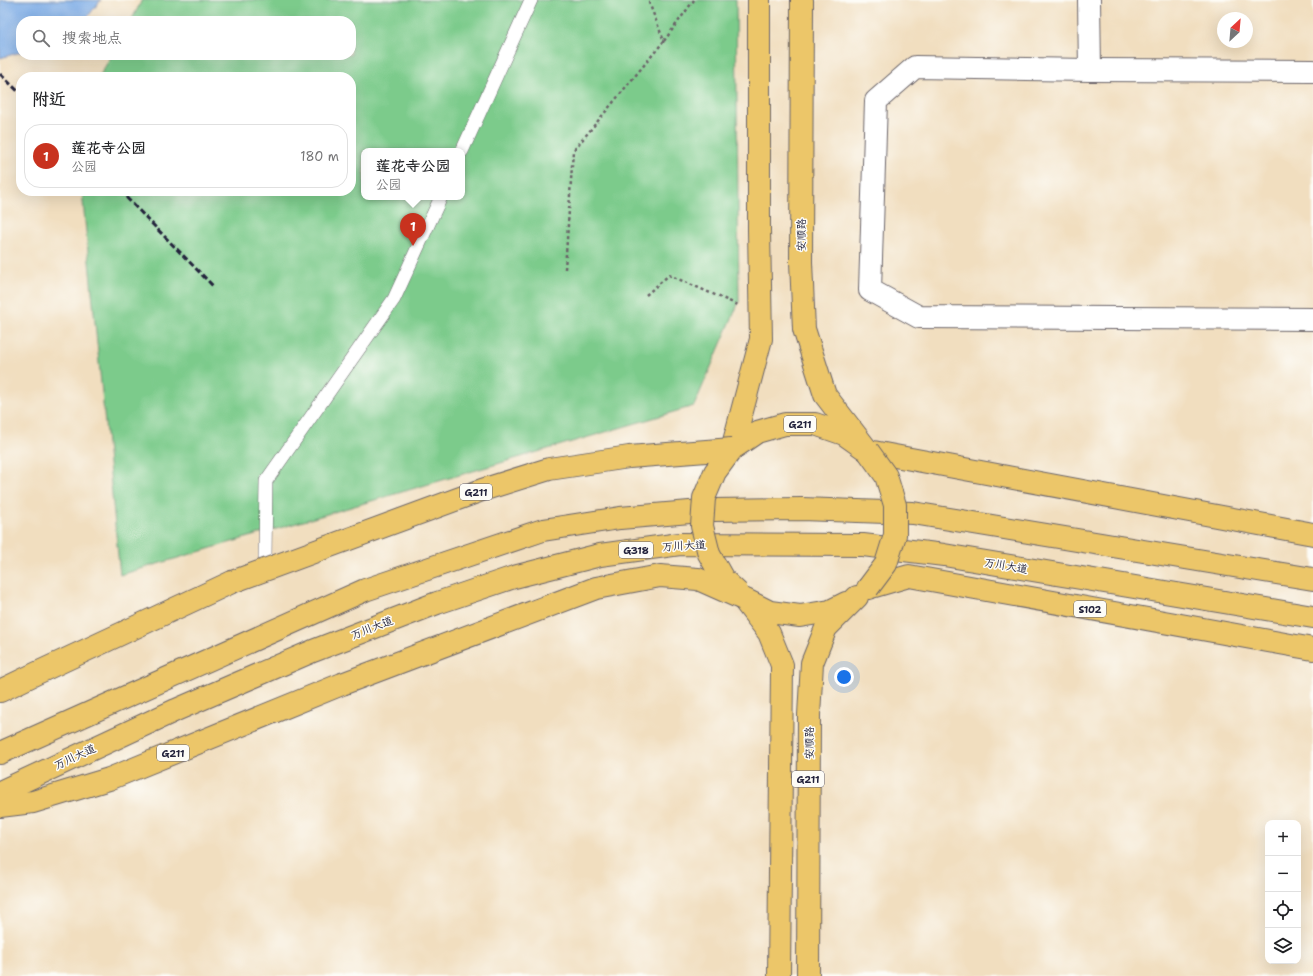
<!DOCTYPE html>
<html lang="zh">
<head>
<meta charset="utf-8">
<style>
	body { margin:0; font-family:"Shantell Sans","LXGW WenKai TC",sans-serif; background:#f6f6f6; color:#202124 }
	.controls { position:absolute; right:12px; bottom:12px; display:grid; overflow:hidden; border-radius:8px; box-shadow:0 4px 16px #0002 }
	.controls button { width:36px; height:36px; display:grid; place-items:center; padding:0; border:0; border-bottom:1px solid #e0e0e0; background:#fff; color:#202124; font:20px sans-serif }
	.compass { position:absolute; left:1217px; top:12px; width:36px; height:36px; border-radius:50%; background:#fff; box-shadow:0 4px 16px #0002; rotate:26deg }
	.you { position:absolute; left:844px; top:677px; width:14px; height:14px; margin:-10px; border:3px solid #fff; border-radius:50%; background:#1a73e8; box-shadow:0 0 0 6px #1a73e833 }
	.badge { display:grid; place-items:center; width:26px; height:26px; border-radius:50%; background:#c8321e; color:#fff; font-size:13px; font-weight:700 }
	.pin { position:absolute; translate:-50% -33px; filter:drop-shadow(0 1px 2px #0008) }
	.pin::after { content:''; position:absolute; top:21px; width:14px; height:12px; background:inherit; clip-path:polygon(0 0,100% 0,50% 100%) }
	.popup { position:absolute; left:361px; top:148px; width:104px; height:52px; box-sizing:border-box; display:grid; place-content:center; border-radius:8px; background:#fff; filter:drop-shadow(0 1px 3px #0005); font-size:13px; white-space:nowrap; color:#757577 }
	.popup b { font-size:15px; color:#202124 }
	.popup::after { content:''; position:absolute; left:50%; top:100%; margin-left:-8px; border:8px solid transparent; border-top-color:#fff }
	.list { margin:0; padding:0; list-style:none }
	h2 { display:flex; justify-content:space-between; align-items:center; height:52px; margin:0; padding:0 16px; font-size:17px }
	h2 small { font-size:13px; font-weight:400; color:#757577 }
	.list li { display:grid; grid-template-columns:26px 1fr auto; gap:12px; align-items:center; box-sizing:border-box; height:64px; margin:0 8px 8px; padding:0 8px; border:1px solid #e0e0e0; border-radius:16px }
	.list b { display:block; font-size:15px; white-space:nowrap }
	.list p { margin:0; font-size:13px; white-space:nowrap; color:#757577 }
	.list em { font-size:13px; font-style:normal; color:#757577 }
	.icon { flex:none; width:22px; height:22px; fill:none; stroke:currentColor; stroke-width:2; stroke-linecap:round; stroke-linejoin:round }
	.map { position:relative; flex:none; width:1313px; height:976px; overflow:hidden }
	.search { position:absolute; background:#fff; box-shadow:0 4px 16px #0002; left:16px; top:16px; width:340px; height:44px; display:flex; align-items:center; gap:10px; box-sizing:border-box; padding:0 14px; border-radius:16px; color:#757577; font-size:15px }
	.panel { position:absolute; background:#fff; box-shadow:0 4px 16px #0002; left:16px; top:72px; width:340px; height:124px; border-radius:16px }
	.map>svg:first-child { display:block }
</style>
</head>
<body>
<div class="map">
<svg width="1313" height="976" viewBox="0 0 1313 976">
	<rect width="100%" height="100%" fill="#fdfcf7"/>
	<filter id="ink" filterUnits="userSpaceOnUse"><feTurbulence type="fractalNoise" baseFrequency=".025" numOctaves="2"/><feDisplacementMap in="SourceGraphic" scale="8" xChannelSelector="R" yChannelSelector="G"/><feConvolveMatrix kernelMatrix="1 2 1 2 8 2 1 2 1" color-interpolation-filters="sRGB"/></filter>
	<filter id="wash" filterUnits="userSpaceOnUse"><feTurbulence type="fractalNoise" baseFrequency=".012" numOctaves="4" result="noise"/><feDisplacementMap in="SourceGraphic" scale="16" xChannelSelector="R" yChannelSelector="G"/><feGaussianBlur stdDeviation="0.9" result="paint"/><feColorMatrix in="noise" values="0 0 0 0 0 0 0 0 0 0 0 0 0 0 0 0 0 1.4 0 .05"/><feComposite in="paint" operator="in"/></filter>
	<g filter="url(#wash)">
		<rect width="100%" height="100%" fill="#f1debf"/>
		<!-- green -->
		<path fill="#7ccb8b" stroke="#4f7663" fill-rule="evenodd" d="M142 0H736L739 302 694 406 120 575 82 191H351V77H99L112 55H351V21H131ZM364 151H462V197H364Z"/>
		<!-- water -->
		<path fill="#7cabe6" stroke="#4f6690" d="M0 0H101L84 21H21V52L0 58Z"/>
	</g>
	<g filter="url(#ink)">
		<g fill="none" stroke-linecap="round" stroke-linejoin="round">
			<defs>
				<g id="lane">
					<path d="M462 151 531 0"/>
					<path d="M265 558 266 481 394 299 441 197"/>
				</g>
				<g id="street">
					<path d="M1089 0 1090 70"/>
					<path d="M1313 71 1090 70 915 67 876 101 870 290 919 317 1313 319"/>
				</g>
				<g id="primary">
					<path d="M802 0 801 262 804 329 825 395 868 451 1313 534"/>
					<path d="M732 449 761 339 759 230V0"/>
					<path d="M868 588 909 576 1313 649"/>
				</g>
				<g id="highway">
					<path d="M732 449 757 432 785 424H815L844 434 868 451"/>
					<path d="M743 599 769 633 782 665 779 976"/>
					<path d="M746 600 770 612 800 616 830 611 846 603"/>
					<path d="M0 691 35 674 232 582"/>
					<path d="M0 753 365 590 543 530 620 518 713 510 802 509 913 513 1313 579"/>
					<path d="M0 792 176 710 313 651 437 603 514 577 600 555 680 544 863 545 944 555 1313 617"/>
					<path d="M0 806 33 802 109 779 342 684"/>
					<path d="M808 976 809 715 812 663 826 628 857 597"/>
				</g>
			</defs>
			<!-- lane casing -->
			<use href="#lane" stroke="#6a6469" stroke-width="14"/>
			<!-- street casing -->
			<use href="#street" stroke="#6a6469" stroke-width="24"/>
			<!-- primary casing -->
			<use href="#primary" stroke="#6a6469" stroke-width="24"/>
			<!-- highway casing -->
			<use href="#highway" stroke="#6a6469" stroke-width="24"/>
			<!-- path -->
			<g stroke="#6a6469" stroke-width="2.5" stroke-dasharray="3 3" stroke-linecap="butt">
				<path d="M664 41 694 0"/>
				<path d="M565 269 573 151 664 41 648 0"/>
				<path d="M646 295 669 275 738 305"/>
			</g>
			<!-- lane -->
			<use href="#lane" stroke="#fff" stroke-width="13"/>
			<!-- street -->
			<use href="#street" stroke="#fff" stroke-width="22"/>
			<!-- primary -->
			<use href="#primary" stroke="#ecc669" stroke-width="22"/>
			<!-- highway -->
			<use href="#highway" stroke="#ecc669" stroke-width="22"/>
			<!-- rail -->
			<g stroke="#22223b" stroke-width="3" stroke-dasharray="6 3" stroke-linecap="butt">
				<path d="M0 74 21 94"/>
				<path d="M120 191 213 286"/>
			</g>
			<defs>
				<g id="highway-bridge">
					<path d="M732 449 715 472 704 498 702 526 709 554 723 579 738 593"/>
					<path d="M232 582 482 490 549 469 629 457 732 449"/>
					<path d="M868 588 886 564 895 535V505L886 476 868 451"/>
					<path d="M342 684 596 588 660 576 698 579 743 599"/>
				</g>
			</defs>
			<!-- highway-bridge casing -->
			<use href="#highway-bridge" stroke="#6a6469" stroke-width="24" stroke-linecap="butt"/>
			<!-- highway-bridge -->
			<use href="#highway-bridge" stroke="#ecc669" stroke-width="22"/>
		</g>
	</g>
	<g text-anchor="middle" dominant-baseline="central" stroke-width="3" stroke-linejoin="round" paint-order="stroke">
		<!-- shield labels -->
		<g fill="#fdfcf7" stroke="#646373" stroke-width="1">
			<rect x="784" y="416" width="32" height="16" rx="3"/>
			<rect x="460" y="484" width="32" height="16" rx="3"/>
			<rect x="619" y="542" width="34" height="16" rx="3"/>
			<rect x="1074" y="601" width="32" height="16" rx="3"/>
			<rect x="157" y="745" width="32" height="16" rx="3"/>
			<rect x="792" y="771" width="32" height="16" rx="3"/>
		</g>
		<g font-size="10" font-weight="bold" fill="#22223b">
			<text x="800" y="424">G211</text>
			<text x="476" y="492">G211</text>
			<text x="636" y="550">G318</text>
			<text x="1090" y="609">S102</text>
			<text x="173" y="753">G211</text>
			<text x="808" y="779">G211</text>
		</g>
		<!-- street labels -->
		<g font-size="11" fill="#22223b" stroke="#fdfcf7">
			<text transform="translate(801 235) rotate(-90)">安顺路</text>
			<text transform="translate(684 546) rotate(-3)">万川大道</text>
			<text transform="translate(1006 566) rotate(10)">万川大道</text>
			<text transform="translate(372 628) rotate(-21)">万川大道</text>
			<text transform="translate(809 743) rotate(-90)">安顺路</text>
			<text transform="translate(75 757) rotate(-25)">万川大道</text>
		</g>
	</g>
</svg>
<div class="controls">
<button>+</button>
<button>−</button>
<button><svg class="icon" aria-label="locate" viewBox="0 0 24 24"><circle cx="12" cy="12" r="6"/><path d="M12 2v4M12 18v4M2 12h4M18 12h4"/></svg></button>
<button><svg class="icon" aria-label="layers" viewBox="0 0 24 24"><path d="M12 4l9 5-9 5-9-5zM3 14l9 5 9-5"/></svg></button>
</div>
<svg class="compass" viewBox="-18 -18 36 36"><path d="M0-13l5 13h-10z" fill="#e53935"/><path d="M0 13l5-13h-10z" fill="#757577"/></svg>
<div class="you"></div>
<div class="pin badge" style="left:413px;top:246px">1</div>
<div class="popup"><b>莲花寺公园</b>公园</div>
<div class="search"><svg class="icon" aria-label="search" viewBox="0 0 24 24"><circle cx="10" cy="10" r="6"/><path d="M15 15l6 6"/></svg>搜索地点</div>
<section class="panel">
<h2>附近<small></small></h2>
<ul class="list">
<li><span class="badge">1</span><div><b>莲花寺公园</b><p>公园</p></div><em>180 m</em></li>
</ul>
</section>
</div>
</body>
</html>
